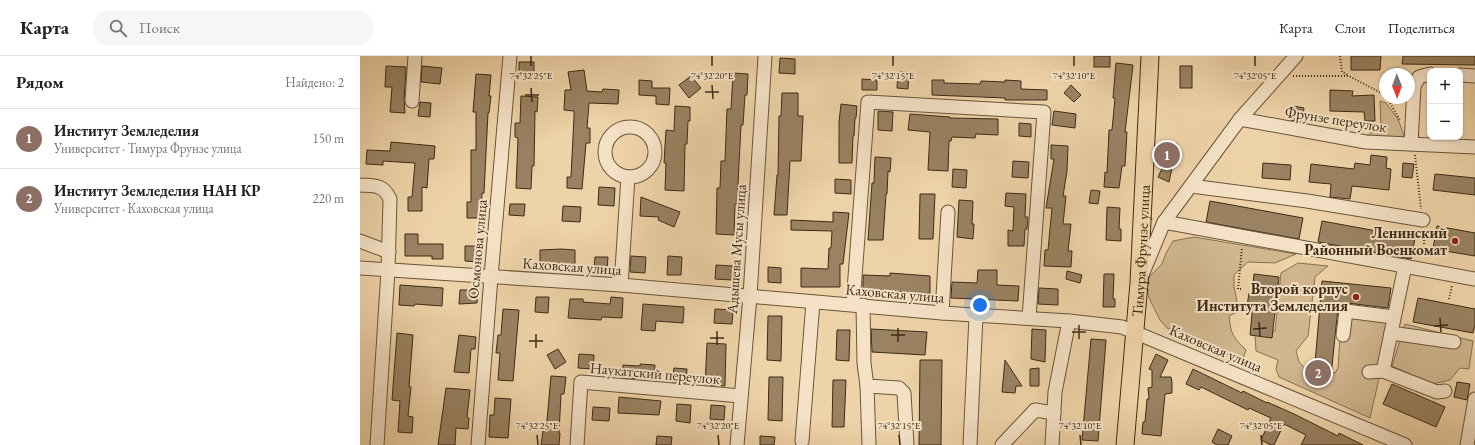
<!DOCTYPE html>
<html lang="ru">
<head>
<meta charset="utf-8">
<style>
	body { margin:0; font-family:"EB Garamond",serif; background:#f6f6f6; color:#202124 }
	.controls { position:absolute; right:12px; top:12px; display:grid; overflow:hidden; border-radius:8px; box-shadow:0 1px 3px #0004 }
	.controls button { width:36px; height:36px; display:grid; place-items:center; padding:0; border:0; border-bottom:1px solid #e0e0e0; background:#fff; color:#202124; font:20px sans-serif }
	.compass { position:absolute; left:1019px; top:12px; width:36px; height:36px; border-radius:50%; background:#fff; box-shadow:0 1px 3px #0004; rotate:179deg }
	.you { position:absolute; left:620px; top:249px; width:14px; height:14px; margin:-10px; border:3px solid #fff; border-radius:50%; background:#1a73e8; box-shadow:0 0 0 6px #1a73e833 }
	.badge { display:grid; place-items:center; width:26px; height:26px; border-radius:50%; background:#2563eb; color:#fff; font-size:13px; font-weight:700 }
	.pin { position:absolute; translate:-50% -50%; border:2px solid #fff; box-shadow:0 1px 4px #0006 }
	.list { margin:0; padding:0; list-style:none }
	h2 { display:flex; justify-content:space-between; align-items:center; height:52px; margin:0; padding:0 16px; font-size:17px }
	h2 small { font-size:13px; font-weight:400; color:#757577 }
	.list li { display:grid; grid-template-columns:26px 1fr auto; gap:12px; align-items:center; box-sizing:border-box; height:60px; padding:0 16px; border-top:1px solid #e0e0e0 }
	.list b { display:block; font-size:15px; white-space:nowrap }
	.list p { margin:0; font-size:13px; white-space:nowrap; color:#757577 }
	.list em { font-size:13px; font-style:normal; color:#757577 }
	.icon { flex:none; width:22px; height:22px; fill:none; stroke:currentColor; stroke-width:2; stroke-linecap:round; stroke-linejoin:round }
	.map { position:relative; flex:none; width:1115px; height:389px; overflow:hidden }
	header { display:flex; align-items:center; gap:24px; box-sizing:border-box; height:56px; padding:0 20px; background:#fff; border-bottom:1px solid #e0e0e0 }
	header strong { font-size:19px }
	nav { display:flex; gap:22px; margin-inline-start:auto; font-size:14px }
	.search { width:280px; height:36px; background:#f6f6f6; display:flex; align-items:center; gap:10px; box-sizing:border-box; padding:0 14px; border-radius:16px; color:#757577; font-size:15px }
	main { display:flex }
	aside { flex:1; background:#fff }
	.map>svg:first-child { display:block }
</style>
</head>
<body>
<header>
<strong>Карта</strong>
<div class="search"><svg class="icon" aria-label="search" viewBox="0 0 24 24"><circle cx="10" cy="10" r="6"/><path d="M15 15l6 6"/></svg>Поиск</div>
<nav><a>Карта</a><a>Слои</a><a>Поделиться</a></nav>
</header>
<main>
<aside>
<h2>Рядом<small>Найдено: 2</small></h2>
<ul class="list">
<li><span class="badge" style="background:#8d6e63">1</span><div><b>Институт Земледелия</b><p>Университет · Тимура Фрунзе улица</p></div><em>150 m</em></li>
<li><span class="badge" style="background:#8d6e63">2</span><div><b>Институт Земледелия НАН КР</b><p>Университет · Каховская улица</p></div><em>220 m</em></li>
</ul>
</aside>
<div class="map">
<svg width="1115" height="389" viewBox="0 0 1115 389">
	<rect width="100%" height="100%" fill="#efd3a8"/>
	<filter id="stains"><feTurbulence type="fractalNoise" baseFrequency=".005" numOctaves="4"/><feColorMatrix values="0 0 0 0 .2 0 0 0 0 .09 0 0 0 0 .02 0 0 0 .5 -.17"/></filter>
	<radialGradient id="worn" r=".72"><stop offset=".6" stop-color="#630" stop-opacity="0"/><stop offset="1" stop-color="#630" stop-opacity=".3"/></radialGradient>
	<!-- green -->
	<g fill="#d1b68f" stroke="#877052">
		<path d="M1020 45 1026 47 1038 63 1046 85 1003 83 1010 78 1014 72H1021Z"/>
		<path d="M834 181 936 198 915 207 888 206 874 219V231L879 255 869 260C871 279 873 281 886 294L882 305 822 277 807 272 800 264 789 242 786 229 790 220 802 208 806 197 813 185Z"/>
		<path d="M938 207 968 210 955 221 948 280 936 295 939 306 946 313 975 317 978 312 982 249 1033 261 1010 362 919 321 916 313 918 304 896 295 895 279 915 275 921 217Z"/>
		<path d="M1045 268 1113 285 1109 313 1100 312 1090 324 1072 328 1032 310Z"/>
	</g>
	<!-- building -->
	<g fill="#9a8262" stroke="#3d2b16">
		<rect x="734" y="0" width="16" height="11"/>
		<path d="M991 0H1021L1020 14H991Z"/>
		<path d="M1043 0H1115V9L1042 8Z"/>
		<path d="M420 2 435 3V18L419 17Z"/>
		<path d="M159 6H174V21L159 20Z"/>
		<path d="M756 7 773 9 765 76H767L765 110H762L759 132 744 131 745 116 747 117 749 74H752L755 42H753Z"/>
		<path d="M26 10 46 11 44 44 45 57 30 56 32 31H25Z"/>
		<path d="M62 10 82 12 80 28 61 26Z"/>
		<rect x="820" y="10" width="12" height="22"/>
		<path d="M224 14 227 35 242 36 243 33 259 34 258 48 229 47 227 72H230V87H226L222 133 207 132V121H211L214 61V55L204 54 205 34H211L208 16Z"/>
		<path d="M538 16H549L548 33 537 32Z"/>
		<path d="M373 17 388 18 387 39H385L383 69H381L377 148H375L374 179 356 178 357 132H360L361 105H365L367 53H371Z"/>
		<path d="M116 18 131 19 129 40H131L129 57H128L124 137H122L121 162H107V146H111V94H116V56H113Z"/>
		<path d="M331 20 341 32 329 42 319 29Z"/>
		<path d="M502 23 517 24V34H502Z"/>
		<path d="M279 24 292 25V32H310L309 49 296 48V40L279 39Z"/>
		<path d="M572 24H584V27L620 28 621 25 645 26V24L661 25V33L687 34V44H645V42L572 39Z"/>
		<path d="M711 29 721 39 714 46 704 37Z"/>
		<path d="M970 34 993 35 992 40 1014 39 1015 65H1005L1004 56 970 55Z"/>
		<path d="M422 37H438V60H443L441 105H430L427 159H414L417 119H418L419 60H421Z"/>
		<path d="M161 40 178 41 177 56 175 55 174 110H172L171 133 156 132 158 82 155 81V67H160Z"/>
		<path d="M60 46 71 47 70 61 58 60Z"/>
		<path d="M481 48 497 50 496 62H495L494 80H493L492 107H479V66Z"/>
		<path d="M315 50 330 51V65H328L327 88H325L324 135 305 134 306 107H304L306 74 314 75Z"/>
		<path d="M933 50 944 52 942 66 931 64Z"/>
		<path d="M518 55 533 56 532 75 518 74Z"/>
		<path d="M694 55 716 58 715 72 692 69Z"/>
		<path d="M550 58 590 61V62L638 63V79L616 78 615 82 592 81 591 85H589L588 115 568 114 570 76 548 74Z"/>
		<path d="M659 67 671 68V81L659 80Z"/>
		<path d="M31 86 75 90 74 103H69L67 132 62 131V155H48V141H52L55 107 23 105V109L6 108 7 94 30 95Z"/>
		<path d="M814 87 817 88 809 126 798 121 806 104 799 102 801 93 810 95Z"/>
		<path d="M691 89 708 90 707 115 703 140H706L703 168H711L708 195H712L711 211 684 210 685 194H688L692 152H686L694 103H691Z"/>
		<path d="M1011 99 1027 101 1026 112 1031 113 1029 134 992 130 990 143 970 141 971 128 949 126 951 108 994 113 995 107 1010 109Z"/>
		<path d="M515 101 531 102 530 116 528 115 527 138H526L523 184H508L512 127H514Z"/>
		<path d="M653 105 669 106 668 122 652 121Z"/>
		<path d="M903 107 931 109 930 124 902 122Z"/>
		<path d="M1043 107 1054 108 1052 122 1042 121Z"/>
		<path d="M593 113 607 114 606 132 592 131Z"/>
		<path d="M1075 118 1115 122V139L1073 134Z"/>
		<path d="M475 123 491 124V138L475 137Z"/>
		<path d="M239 131 255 132 254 150 238 149Z"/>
		<path d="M731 134 740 135 738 148 729 147Z"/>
		<path d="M646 137 666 138 665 161H668L667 173H665L664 190H648V174L653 175 654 151 645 150Z"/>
		<path d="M560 138H575L573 183H559Z"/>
		<path d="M281 141 320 156 314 171 298 164 299 161 280 160Z"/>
		<path d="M599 144 613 145 612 168H614L613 183 597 181Z"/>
		<path d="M850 145 943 162 939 183 846 166Z"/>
		<path d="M150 148H165L164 160 149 159Z"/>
		<path d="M203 150 221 151 220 166 202 165Z"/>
		<path d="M747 151 760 152 759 173H761V185L746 184Z"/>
		<path d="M473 156 489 157 483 208H480V231H441V212L468 213 469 192H471L472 175 431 174V164L473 166Z"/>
		<path d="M962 165 1055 182 1051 203 958 186Z"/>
		<path d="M1077 170 1115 177V200L1073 193Z"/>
		<path d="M45 178H58V188H83V203H72V200H45Z"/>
		<path d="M105 190H118V206L105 205Z"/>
		<path d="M201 193 215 194V212H200V209H180V194Z"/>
		<path d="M271 200 286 201 285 217 270 216Z"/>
		<path d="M308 200 322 201 321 219H307Z"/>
		<path d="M235 201H248L247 214 234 213Z"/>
		<path d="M356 209 373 210 372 224 355 223Z"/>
		<path d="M408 211 421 212V227L408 226Z"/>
		<path d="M618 214H637V229L659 230 658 245 591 242 592 226 617 227Z"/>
		<path d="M707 215 722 219 720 227 706 223Z"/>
		<path d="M530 217 570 220V238L503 233V219L530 220Z"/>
		<path d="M744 218H754L753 243H755V251H743Z"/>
		<path d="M894 218 919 221 912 282 890 279 892 258 886 257 889 237H892Z"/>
		<path d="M962 225 1031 232 1028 252 987 247 983 248 978 251 971 320 954 319Z"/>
		<path d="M40 229 83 232 82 250 55 248 54 250 39 249Z"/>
		<path d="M679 232 698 233V249L678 248Z"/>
		<path d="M100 234H118L117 247 99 248Z"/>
		<path d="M176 241H189L188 257 175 256Z"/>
		<path d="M251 241 263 242 262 262 242 261 241 264 208 262 210 243H223V246L250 248Z"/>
		<path d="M1058 242 1115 253V269L1113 277 1053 266Z"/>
		<path d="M283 248 324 251 323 267 296 265 295 275 281 274Z"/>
		<path d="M143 253 159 254 153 325 138 324 140 297H136L138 279H141Z"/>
		<path d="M355 253 373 254 372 268 354 267Z"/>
		<path d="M408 260H422L421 305 407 304Z"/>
		<path d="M511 273 567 276 565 299 512 296Z"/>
		<path d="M672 273 686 274 685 306 671 303Z"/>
		<path d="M477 274H490L489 305 476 304Z"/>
		<path d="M37 277 53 279 49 331H51L48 360 53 361 52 377 38 376 40 345 32 344Z"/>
		<path d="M99 279 116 281 115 293H111L109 317 94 316Z"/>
		<path d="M731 283 746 284 738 385 722 384Z"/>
		<path d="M347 287 366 288 365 330 345 329Z"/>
		<path d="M198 293 206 306 195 313 187 299Z"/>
		<path d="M219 298 234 299 233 313 218 312Z"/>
		<path d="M796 298 808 304 800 321H811L812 327V337L805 338 801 380 782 378 783 366H785L787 343H789L788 332 792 331V314L789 313Z"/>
		<path d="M560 304H582L581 389H559Z"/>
		<path d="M645 304 662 330H656L655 337 642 336Z"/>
		<path d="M280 308 295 309 294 323 262 322 263 309 280 310Z"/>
		<path d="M314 312 327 313 326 327 312 326Z"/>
		<path d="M679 312V330H670V313Z"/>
		<path d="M833 313 882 337 883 335 907 347V346L934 358 978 380 979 377 1003 389H941L946 379 924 368 914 389H911L901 384 911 362 889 352 888 354 841 331 839 334 826 328Z"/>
		<path d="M191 320 206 321 204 338H201L199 377H200L199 389H181L183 375H186Z"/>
		<path d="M409 321H423L422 365 408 364Z"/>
		<path d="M473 324H486L484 371H472Z"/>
		<path d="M1097 326 1110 328 1107 344 1094 341Z"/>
		<path d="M1032 328 1085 351 1076 371 1023 348Z"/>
		<path d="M86 332 110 334 107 361 109 362 108 373 96 372 95 389H78Z"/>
		<path d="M259 341 301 345 299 359 258 357Z"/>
		<path d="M135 342 151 343 148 382 129 381 130 359H134Z"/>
		<path d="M317 348 331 349 330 367 316 365Z"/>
		<path d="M351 349 365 350 364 364 350 363Z"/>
		<path d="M233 351 250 352 249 365 232 364Z"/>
		<path d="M858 373 872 380 868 389H857L852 386Z"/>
		<path d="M297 380 312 381 311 389H296Z"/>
		<path d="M400 380 415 381 414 389H400Z"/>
	</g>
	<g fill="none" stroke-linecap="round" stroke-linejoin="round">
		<defs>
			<g id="minor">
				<path d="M1100 19 1115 20"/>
				<path d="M52 45 55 0"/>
				<path d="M880 63 1006 86 1115 91"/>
				<circle cx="270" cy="96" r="25"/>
				<path d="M1051 88 1054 30 1059 21 1070 18"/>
				<path d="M0 129C15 130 23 128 30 143L28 214 17 389"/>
				<path d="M831 130 947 145 1063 164"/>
				<path d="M804 166 1115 223"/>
				<path d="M0 185 29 196"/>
				<path d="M1045 210 1031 277 1094 286"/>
				<path d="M0 212 261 229 582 257 709 265 762 271 1045 389"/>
				<path d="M782 219 804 166 880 63 936 0"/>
				<path d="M261 229 268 121"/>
				<path d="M493 248 508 46 684 56 669 262"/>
				<path d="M503 249 504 307 507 330 539 332 544 337 547 389"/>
				<path d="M582 257 588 156"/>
				<path d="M1031 277 1023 315 1077 336 1085 335"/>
				<path d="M983 279 986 255 1033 261"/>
				<path d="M1009 316 1023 315"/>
				<path d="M507 330 509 389"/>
				<path d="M442 385 453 246"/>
				<path d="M118 389 131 221 150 0"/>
				<path d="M217 389 221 326 381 340"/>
				<path d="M377 389 390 240 405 0"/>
				<path d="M610 389 616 260"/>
				<path d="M642 389 675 354 694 357"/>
				<path d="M692 389 695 336 709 265"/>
				<path d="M1107 389 1115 343"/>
			</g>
			<g id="major">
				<path id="s1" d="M765 389 779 227 790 0"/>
			</g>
		</defs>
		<!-- minor casing -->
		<use href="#minor" stroke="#6a553a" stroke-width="15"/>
		<!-- major casing -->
		<use href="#major" stroke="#3d2b16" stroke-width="19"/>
		<!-- path -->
		<g stroke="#3d2b16" stroke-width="2" stroke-dasharray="1 2" stroke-linecap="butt">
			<path d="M980 0 982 16 988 19"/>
			<path d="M933 20H989L1025 39"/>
			<path d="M1027 42 1040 64"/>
			<path d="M1055 99 1061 153"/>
			<path d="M1064 175V202"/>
			<path d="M881 233H878L882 192"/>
			<path d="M1089 243 1092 230"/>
		</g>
		<!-- minor -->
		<use href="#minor" stroke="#f5e2c6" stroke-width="13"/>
		<!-- major -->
		<use href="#major" stroke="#efd3a8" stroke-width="17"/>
	</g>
	<!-- ticks -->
	<path fill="none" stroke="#3d2b16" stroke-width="1.5" d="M171 0V10M352 0V10M533 0V10M714 0V10M895 0V10M352 29 353 43M171 32 172 46M345 36H359M165 39H179M1080 262 1081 276M899 266 900 280M719 269V283M1074 270 1088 269M538 272V286M893 273 907 272M357 275V289M712 276H726M176 278V292M531 279H545M350 282H364M169 285H183M177 379 178 389M358 379 359 389M539 379 540 389M720 379 721 389M901 379 902 389"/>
	<!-- markers -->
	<g fill="#8f2418" stroke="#f5e2c6" stroke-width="1.5">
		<circle cx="1095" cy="185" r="4"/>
		<circle cx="996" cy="241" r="4"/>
	</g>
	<g text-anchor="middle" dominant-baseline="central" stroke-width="4" stroke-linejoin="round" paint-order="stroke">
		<!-- street labels -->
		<g font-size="15" fill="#3d2b16" stroke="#f5e2c6">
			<text transform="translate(976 63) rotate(9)">Фрунзе переулок</text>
			<text transform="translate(117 193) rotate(-85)">Осмонова улица</text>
			<text transform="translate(376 193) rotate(-86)">Адышева Мусы улица</text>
			<text stroke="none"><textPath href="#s1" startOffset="195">Тимура Фрунзе улица</textPath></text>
			<text transform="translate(212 210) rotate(4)">Каховская улица</text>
			<text transform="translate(535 237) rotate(5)">Каховская улица</text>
			<text transform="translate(856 292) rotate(23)">Каховская улица</text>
			<text transform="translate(295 317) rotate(5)">Наукатский переулок</text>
		</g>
		<!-- poi labels -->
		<g font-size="15" font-weight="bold" fill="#3d2b16" stroke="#f5e2c6" text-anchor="end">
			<text x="1087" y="176">Ленинский<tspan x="1087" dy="17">Районный Военкомат</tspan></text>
			<text x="988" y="232">Второй корпус<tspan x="988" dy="17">Института Земледелия</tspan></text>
		</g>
	</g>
	<g font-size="10" text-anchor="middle" fill="#3d2b16" stroke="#f5e2c6" stroke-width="4" stroke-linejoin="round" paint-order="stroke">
		<text x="171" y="23">74°32'25"E</text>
		<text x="352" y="23">74°32'20"E</text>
		<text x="533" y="23">74°32'15"E</text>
		<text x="714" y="23">74°32'10"E</text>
		<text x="895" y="23">74°32'05"E</text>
		<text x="177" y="373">74°32'25"E</text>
		<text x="358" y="373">74°32'20"E</text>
		<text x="539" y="373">74°32'15"E</text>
		<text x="720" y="373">74°32'10"E</text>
		<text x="901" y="373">74°32'05"E</text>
	</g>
	<rect width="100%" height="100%" filter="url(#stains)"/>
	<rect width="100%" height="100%" fill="url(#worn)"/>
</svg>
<div class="controls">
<button>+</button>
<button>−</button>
</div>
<svg class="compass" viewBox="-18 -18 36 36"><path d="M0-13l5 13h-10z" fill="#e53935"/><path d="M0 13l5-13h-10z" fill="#757577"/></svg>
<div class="you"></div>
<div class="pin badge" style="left:807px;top:99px;background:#8d6e63">1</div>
<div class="pin badge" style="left:958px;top:317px;background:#8d6e63">2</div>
</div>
</main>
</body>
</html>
